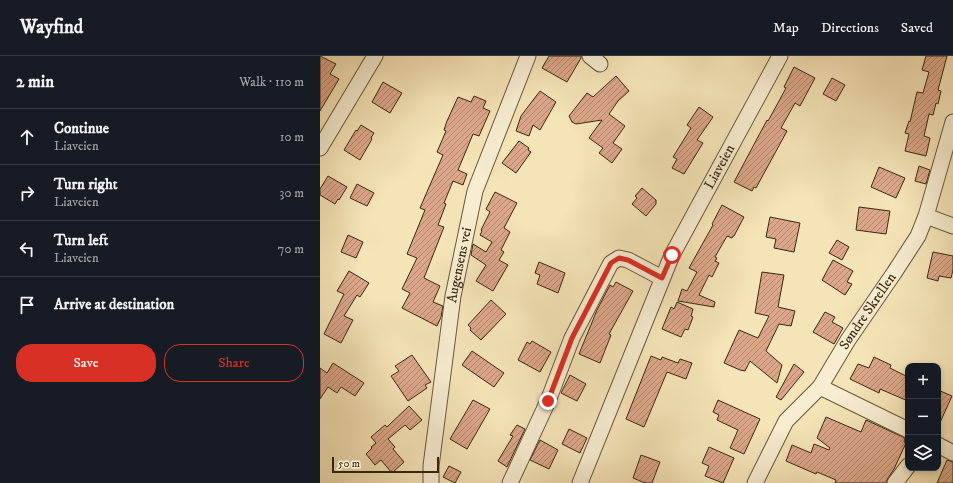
<!DOCTYPE html>
<html lang="en">
<head>
<meta charset="utf-8">
<style>
	body { margin:0; font-family:"IM FELL DW Pica",serif; background:#242831; color:#f1f3f6 }
	.controls { position:absolute; right:12px; bottom:12px; display:grid; overflow:hidden; border-radius:8px; box-shadow:0 2px 6px #0003 }
	.controls button { width:36px; height:36px; display:grid; place-items:center; padding:0; border:0; border-bottom:1px solid #363941; background:#171b24; color:#f1f3f6; font:20px sans-serif }
	.scale { position:absolute; left:12px; bottom:10px; width:107px; box-sizing:border-box; padding-left:4px; border:2px solid #3a280e; border-top:0; font-size:11px; line-height:14px; white-space:nowrap; color:#3a280e; -webkit-text-stroke:3px #f8edd1; paint-order:stroke }
	.stop { position:absolute; width:12px; height:12px; margin:-9px; border:3px solid #d93025; border-radius:50%; background:#fff }
	.stop.end { background:#d93025; border-color:#fff; box-shadow:0 1px 4px #0008 }
	.list { margin:0; padding:0; list-style:none }
	h2 { display:flex; justify-content:space-between; align-items:center; height:52px; margin:0; padding:0 16px; font-size:17px }
	h2 small { font-size:13px; font-weight:400; color:#9ea1a6 }
	.list li { display:grid; grid-template-columns:26px 1fr auto; gap:12px; align-items:center; box-sizing:border-box; height:56px; padding:0 16px; border-top:1px solid #363941 }
	.list b { display:block; font-size:15px; white-space:nowrap }
	.list p { margin:0; font-size:13px; white-space:nowrap; color:#9ea1a6 }
	.list em { font-size:13px; font-style:normal; color:#9ea1a6 }
	.actions { display:flex; gap:8px; padding:12px 16px }
	.actions a { flex:1; padding:9px 0; border:1px solid #d93025; border-radius:16px; text-align:center; font-size:14px; color:#d93025 }
	.actions .main { background:#d93025; color:#fff }
	.icon { flex:none; width:22px; height:22px; fill:none; stroke:currentColor; stroke-width:2; stroke-linecap:round; stroke-linejoin:round }
	.map { position:relative; flex:none; width:633px; height:427px; overflow:hidden }
	header { display:flex; align-items:center; gap:24px; box-sizing:border-box; height:56px; padding:0 20px; background:#171b24; border-bottom:1px solid #363941 }
	header strong { font-size:19px }
	nav { display:flex; gap:22px; margin-inline-start:auto; font-size:14px }
	main { display:flex }
	aside { flex:1; background:#171b24 }
	.map>svg:first-child { display:block }
</style>
</head>
<body>
<header>
<strong>Wayfind</strong>
<nav><a>Map</a><a>Directions</a><a>Saved</a></nav>
</header>
<main>
<aside>
<h2>2 min<small>Walk · 110 m</small></h2>
<ul class="list">
<li><svg class="icon" aria-label="ahead" viewBox="0 0 24 24"><path d="M12 20V5M6 11l6-6 6 6"/></svg><div><b>Continue</b><p>Liaveien</p></div><em>10 m</em></li>
<li><svg class="icon" aria-label="right" viewBox="0 0 24 24"><path d="M7 20v-9h11M14 6l5 5-5 5"/></svg><div><b>Turn right</b><p>Liaveien</p></div><em>30 m</em></li>
<li><svg class="icon" aria-label="left" viewBox="0 0 24 24"><path d="M17 20v-9H6M10 6l-5 5 5 5"/></svg><div><b>Turn left</b><p>Liaveien</p></div><em>70 m</em></li>
<li><svg class="icon" aria-label="arrive" viewBox="0 0 24 24"><path d="M6 21V4h12l-3 4 3 4H6"/></svg><div><b>Arrive at destination</b></div></li>
</ul>
<div class="actions"><a class="main">Save</a><a>Share</a></div>
</aside>
<div class="map">
<svg width="633" height="427" viewBox="0 0 633 427">
	<defs>
		<pattern id="building-hatch" width="6" height="6" patternUnits="userSpaceOnUse"><rect width="6" height="6" fill="#dca789"/><path d="M-1 1l2-2M0 6l6-6M5 7l2-2" fill="none" stroke="#b3886e"/></pattern>
	</defs>
	<rect width="100%" height="100%" fill="#f5e4b8"/>
	<filter id="stains"><feTurbulence type="fractalNoise" baseFrequency=".005" numOctaves="4"/><feColorMatrix values="0 0 0 0 .2 0 0 0 0 .09 0 0 0 0 .02 0 0 0 .5 -.17"/></filter>
	<radialGradient id="worn" r=".72"><stop offset=".6" stop-color="#630" stop-opacity="0"/><stop offset="1" stop-color="#630" stop-opacity=".3"/></radialGradient>
	<!-- building -->
	<g fill="url(#building-hatch)" stroke="#3a280e">
		<path d="M0 0 16 8 10 18 19 23 0 55Z"/>
		<path d="M229 0H261V2L247 26 222 12Z"/>
		<path d="M606 0H627L618 34 621 35 618 48 616 47 613 59 609 58 604 80 610 82 606 100 585 95 589 78 585 77 589 65 590 66 597 36 603 37 609 16 602 14Z"/>
		<path d="M474 11 495 22 480 50 475 47 461 72 467 75 436 132 434 131 432 135 414 126 447 64 448 65 453 56 466 32 464 31Z"/>
		<path d="M296 20 309 35 298 45 289 58 305 70 293 87 302 93 292 107 279 97 283 92 269 82 282 64 256 68 252 66 249 60 267 37 273 41Z"/>
		<path d="M512 22 525 29 516 45 503 38Z"/>
		<path d="M63 26 82 37 70 57 52 46Z"/>
		<path d="M220 35 236 46 220 74 213 69 209 80 196 75 201 60Z"/>
		<path d="M154 40 166 45 163 52 170 55 159 80 153 78 138 114 147 118 143 129 133 125 124 147 126 148 118 169 124 171 104 222 120 230 113 246 123 250 121 261 117 270 82 252 90 237 82 233 97 202 87 198 105 154 100 152 123 99 117 96 126 75 124 74 127 65 138 41 151 46Z"/>
		<path d="M379 51 393 61 377 84 383 87 364 118 352 112 357 103 353 101 371 72 367 69Z"/>
		<path d="M41 69 54 77 51 82 52 83 40 104 24 94 36 74 37 75Z"/>
		<path d="M199 85 209 92 208 94 211 96 196 117 182 107Z"/>
		<path d="M599 110 610 114 606 128 595 125Z"/>
		<path d="M559 111 585 122 576 142 551 131Z"/>
		<path d="M8 120 27 131 19 144 18 143 15 148 0 139V133Z"/>
		<path d="M37 128 54 137 47 150 30 142Z"/>
		<path d="M322 132 336 144V148L326 160 312 148 317 142 315 140Z"/>
		<path d="M175 136 197 147 184 172 190 176 181 194 184 196 179 204 188 209 173 235 156 225 166 209 151 199 153 188 166 196 172 186 160 179 162 175 161 174 170 156 166 153Z"/>
		<path d="M402 149 424 161 414 180H413L412 182 407 180 395 201 397 202 395 205 399 207 392 221 389 219 379 239 395 246 394 251 358 245 362 233 367 235 377 216 369 212 393 169 392 168Z"/>
		<path d="M539 151 570 155 566 178 536 174Z"/>
		<path d="M450 161 480 167 474 196 454 192 456 183 446 181Z"/>
		<path d="M28 179 43 186 36 202 21 196Z"/>
		<path d="M517 184 529 191 522 204 509 197Z"/>
		<path d="M613 196 633 200V214L631 222 619 220 618 225 607 222Z"/>
		<path d="M513 204 533 215 527 226 532 228 525 239 502 224Z"/>
		<path d="M219 206 245 217 238 237 217 228 220 219 215 217Z"/>
		<path d="M29 215 49 227 40 241 37 239 24 260 33 264 21 287 4 278 24 238 17 235Z"/>
		<path d="M442 216 464 219 458 251 475 255 471 270 459 268 446 295 462 309 457 327 430 305 425 315 420 314 404 307 419 274 438 282 449 260 435 257Z"/>
		<path d="M296 226 313 235 289 278 291 279 280 307 259 298 277 254 290 229 293 231Z"/>
		<path d="M171 244 186 258 161 284 150 274 151 272 148 269Z"/>
		<path d="M357 246 373 253 371 260 373 261 368 274 365 273 361 281 342 273 351 251 354 253Z"/>
		<path d="M505 256 515 261 512 266 523 272 514 288 493 276Z"/>
		<path d="M212 285 231 296 220 316 198 304 207 286 210 288Z"/>
		<path d="M152 295 184 317 174 331 142 309Z"/>
		<path d="M92 299 111 326 105 329 107 332 88 345 71 320 79 315 75 310Z"/>
		<path d="M331 300 341 304 342 301 358 307 360 303 372 307 366 323 347 316 324 371 306 363Z"/>
		<path d="M554 301 571 309 570 312 588 321V345L560 333 559 337 530 323 538 308 549 312Z"/>
		<path d="M13 307 44 327 35 340 21 331 17 337 8 331 0 343V312L7 317Z"/>
		<path d="M474 308 484 316 461 344 456 341Z"/>
		<path d="M250 319 266 328 257 345 241 337Z"/>
		<path d="M618 334 632 340 618 371Z"/>
		<path d="M153 344 170 353 147 393 130 383Z"/>
		<path d="M398 344 440 363 424 398 410 392 418 374 397 364 399 359 393 356Z"/>
		<path d="M89 350 102 364 90 374 85 369 68 383 75 391 73 393 84 406 72 417 61 404 55 409 46 398 52 392 51 391 56 387 51 381 65 369 67 371Z"/>
		<path d="M506 361 541 376 546 364 585 382 584 386 586 387 574 413 568 422 566 427H515L516 424 497 416 496 418 466 405 472 389 491 397 494 388 509 394 510 392 497 382Z"/>
		<path d="M197 369 205 373 187 411 178 405 193 380 190 379Z"/>
		<path d="M249 373 267 382 260 397 242 388Z"/>
		<path d="M220 384 238 394 229 413 210 404Z"/>
		<path d="M389 391 414 402 403 427 385 420 389 410 382 407Z"/>
		<path d="M321 399 340 406 332 427H325L313 422Z"/>
		<path d="M627 404 633 406V427H617Z"/>
		<path d="M129 410 141 416 135 427 123 421Z"/>
	</g>
	<g fill="none" stroke-linecap="round" stroke-linejoin="round">
		<defs>
			<g id="minor">
				<path d="M270 0 280 8"/>
				<path d="M0 92 55 0"/>
				<path d="M606 160 633 170"/>
				<path d="M500 331 588 374"/>
				<path d="M618 389 633 397"/>
				<path id="s1" d="M111 427V410L133 240 155 135 208 0"/>
				<path d="M190 427 228 345 252 282 291 207 299 202 308 204 342 222"/>
				<path id="s2" d="M260 427 352 199 460 0"/>
				<path id="s3" d="M435 427 466 365 500 331 528 284 574 217 598 180 606 160 633 66"/>
				<path d="M575 427 588 410"/>
			</g>
		</defs>
		<!-- minor casing -->
		<use href="#minor" stroke="#695738" stroke-width="17"/>
		<!-- minor -->
		<use href="#minor" stroke="#f8edd1" stroke-width="15"/>
	</g>
	<g fill="none" stroke-linecap="round" stroke-linejoin="round">
		<!-- route -->
		<path stroke="#d93025" stroke-width="5" d="M228 345 252 282 291 207 299 202 308 204 342 222 352 199"/>
	</g>
	<g text-anchor="middle" dominant-baseline="central" stroke-width="3" stroke-linejoin="round" paint-order="stroke">
		<!-- street labels -->
		<g font-size="14" fill="#3a280e" stroke="#f8edd1">
			<text stroke="none"><textPath href="#s2" startOffset="346">Liaveien</textPath></text>
			<text stroke="none"><textPath href="#s1" startOffset="220">Augensens vei</textPath></text>
			<text stroke="none"><textPath href="#s3" startOffset="207">Søndre Skrellen</textPath></text>
		</g>
	</g>
	<rect width="100%" height="100%" filter="url(#stains)"/>
	<rect width="100%" height="100%" fill="url(#worn)"/>
</svg>
<div class="controls">
<button>+</button>
<button>−</button>
<button><svg class="icon" aria-label="layers" viewBox="0 0 24 24"><path d="M12 4l9 5-9 5-9-5zM3 14l9 5 9-5"/></svg></button>
</div>
<div class="scale">50 m</div>
<div class="stop" style="left:352px;top:199px"></div>
<div class="stop end" style="left:228px;top:345px"></div>
</div>
</main>
</body>
</html>
